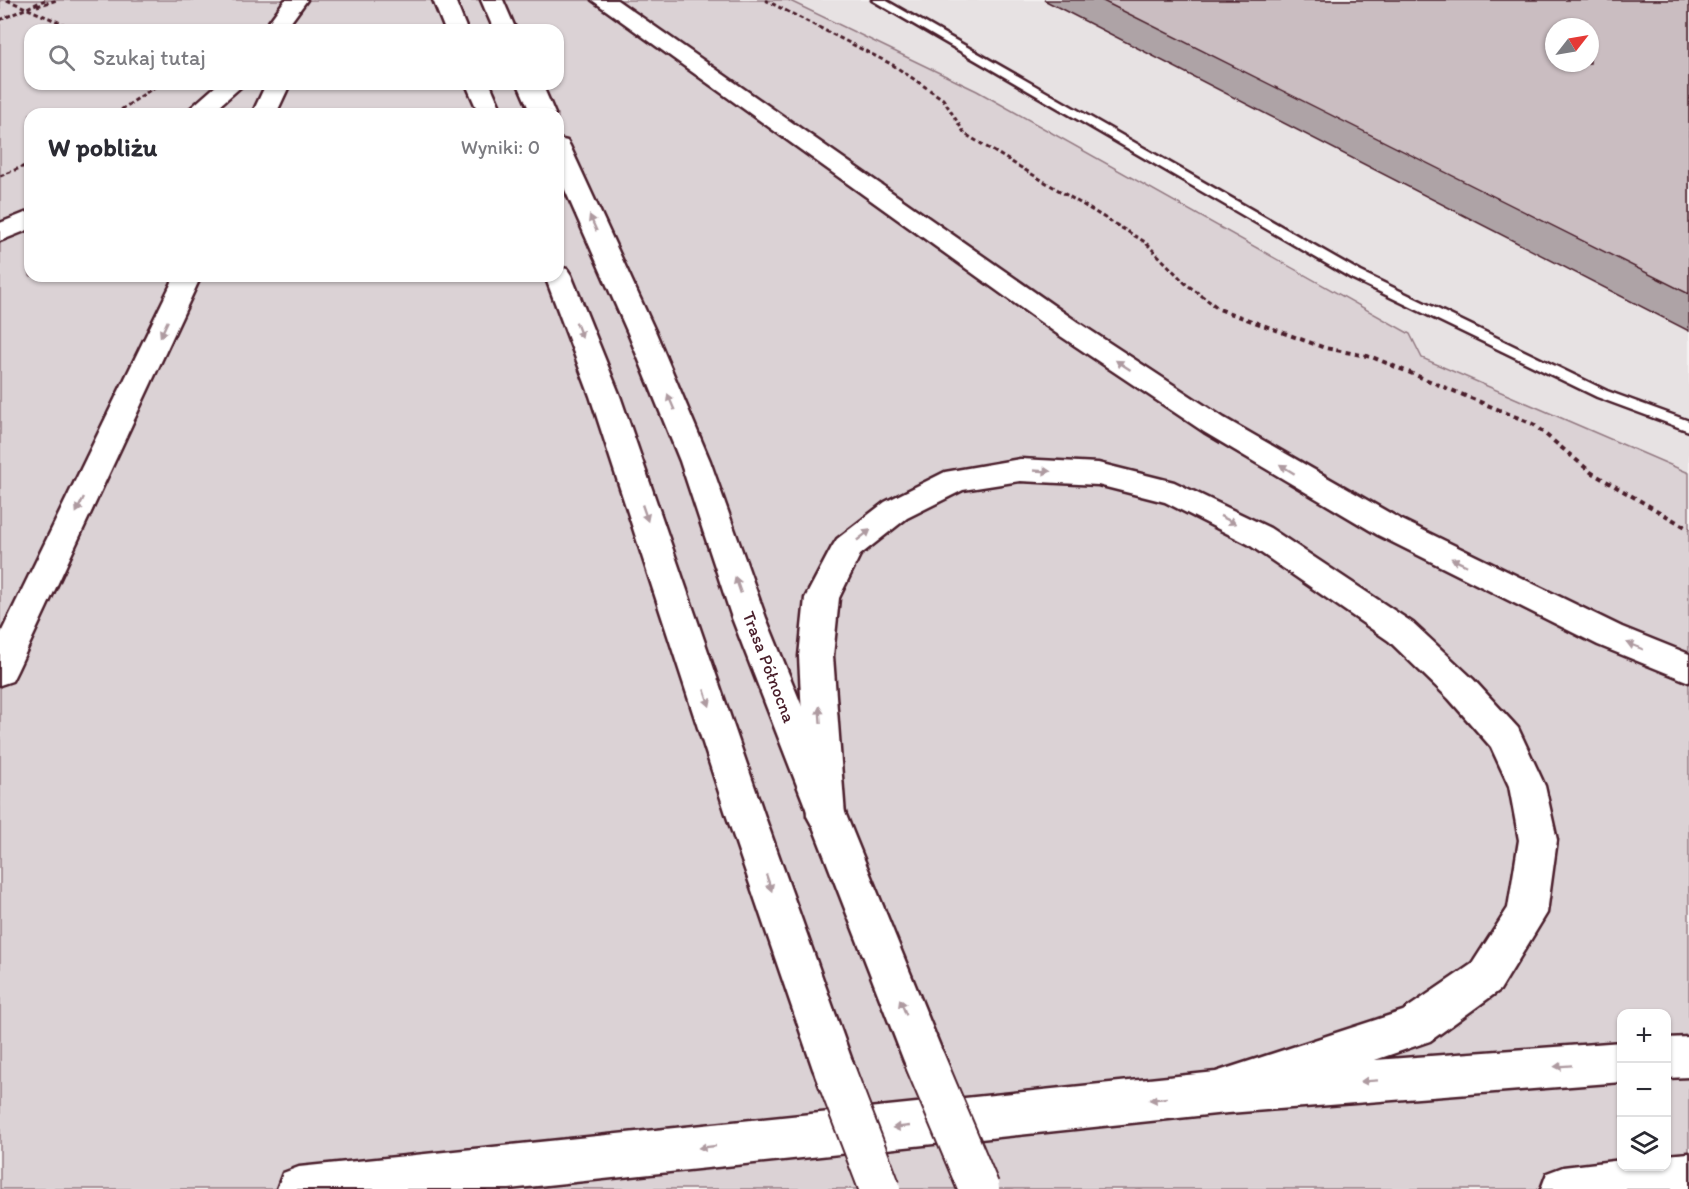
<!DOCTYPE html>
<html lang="pl">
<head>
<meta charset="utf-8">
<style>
	body { margin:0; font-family:Itim,sans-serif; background:#f7f7f7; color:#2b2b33 }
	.controls { position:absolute; right:18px; bottom:18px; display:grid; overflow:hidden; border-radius:12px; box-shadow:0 2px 4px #0004 }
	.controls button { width:54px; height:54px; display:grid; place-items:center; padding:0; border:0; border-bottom:2px solid #e1e1e2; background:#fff; color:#2b2b33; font:30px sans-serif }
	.compass { position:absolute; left:1545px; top:18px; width:54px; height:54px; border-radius:50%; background:#fff; box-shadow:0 2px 4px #0004; rotate:59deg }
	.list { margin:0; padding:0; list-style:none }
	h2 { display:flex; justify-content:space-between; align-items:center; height:78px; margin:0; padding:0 24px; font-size:26px }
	h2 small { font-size:20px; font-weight:400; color:#7c7c81 }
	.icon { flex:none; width:33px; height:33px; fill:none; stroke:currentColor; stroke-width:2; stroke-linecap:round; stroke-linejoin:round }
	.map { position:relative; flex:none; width:1689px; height:1189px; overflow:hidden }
	.search { position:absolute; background:#fff; box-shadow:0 2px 4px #0004; left:24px; top:24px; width:540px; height:66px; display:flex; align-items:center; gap:15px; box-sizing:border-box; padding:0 21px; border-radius:18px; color:#7c7c81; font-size:22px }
	.panel { position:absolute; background:#fff; box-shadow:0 2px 4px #0004; left:24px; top:108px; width:540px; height:174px; border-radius:18px }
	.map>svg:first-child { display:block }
</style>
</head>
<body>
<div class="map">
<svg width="1689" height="1189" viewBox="0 0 1689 1189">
	<rect width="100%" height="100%" fill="#f4f2f2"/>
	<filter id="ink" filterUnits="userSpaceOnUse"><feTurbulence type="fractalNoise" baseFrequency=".0167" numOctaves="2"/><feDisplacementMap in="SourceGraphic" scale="12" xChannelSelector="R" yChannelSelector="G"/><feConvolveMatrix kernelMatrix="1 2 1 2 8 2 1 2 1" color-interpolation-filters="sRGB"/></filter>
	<g filter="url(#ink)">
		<!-- built -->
		<path fill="#e7e2e3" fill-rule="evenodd" d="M788 0H1689V473L1422 358 1410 334 977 91ZM1554 27H1590V63H1554Z"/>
		<!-- green -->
		<path fill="#dbd2d5" stroke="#927880" stroke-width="1.5" fill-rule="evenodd" d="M0 0H788L977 91 1410 334 1422 358 1689 473V1189H0ZM30 30H558V84H30ZM30 114H558V276H30ZM1622 1014H1666V1166H1622Z"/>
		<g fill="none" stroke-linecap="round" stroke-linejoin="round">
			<defs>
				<path id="lane" d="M872 0H885L1361 272 1607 391 1689 421V431L1597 397 1351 278Z"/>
				<g id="secondary">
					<path d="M433 0H455L467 30H445Z"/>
					<path d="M466 84H490L503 114H479Z"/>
					<path d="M558 267 567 269 571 275 620 396 765 817 855 1069 849 1083 834 1089 819 1083 813 1069 727 817 590 396 545 276H558Z"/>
				</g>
				<g id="primary">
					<path d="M481 0H503L516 30H494Z"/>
					<path d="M518 84H542L555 114H531Z"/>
					<path d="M558 139 567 141 570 146 656 333 710 461 766 618 946 1061 940 1075 925 1081 910 1075 904 1061 732 618 680 461 628 333 558 174Z"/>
				</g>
				<g id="highway">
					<path d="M285 0H307L285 30H263Z"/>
					<path d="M592 0H617L1076 321 1224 418 1400 519 1622 627 1689 654V682L1598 645 1378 535 1204 432 1056 333Z"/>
					<path d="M218 84H244L210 114H184Z"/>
					<path d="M266 84H290L276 114H252Z"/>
					<path d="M30 211V229L0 241V223Z"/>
					<path d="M175 276H201L17 671 12 681 0 685V635Z"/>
					<path d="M1020 459 1098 463 1174 482 1270 528 1413 623 1473 679 1518 728 1545 786 1557 840 1547 913 1500 990 1430 1041 1375 1060 1622 1042V1082L1216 1114 509 1189H277L283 1173 299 1167 1216 1072 1403 1011 1472 964 1508 908 1519 840 1509 786 1491 747 1449 699 1389 641 1248 544 1165 502 1098 485 1020 481 963 490 907 518 860 555 839 598 833 656 845 816 839 827 826 832 813 827 807 816 799 656 805 598 832 547 837 539 885 502 945 472Z"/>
					<path d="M1689 1037V1077L1666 1078V1038Z"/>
					<path d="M1689 1153V1189H1541L1547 1173 1563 1167 1622 1160V1166H1666V1155Z"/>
				</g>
			</defs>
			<!-- lane casing -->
			<use href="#lane" stroke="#4a1f2b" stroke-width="5"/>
			<!-- secondary casing -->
			<use href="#secondary" stroke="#4a1f2b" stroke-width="5"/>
			<!-- primary casing -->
			<use href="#primary" stroke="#4a1f2b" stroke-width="5"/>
			<!-- highway casing -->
			<use href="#highway" stroke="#4a1f2b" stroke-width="5"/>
			<!-- path-far1 -->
			<g stroke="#4a1f2b" stroke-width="3" stroke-dasharray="4.5 3" stroke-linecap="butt">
				<path d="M7 0 77 30"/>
				<path d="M765 0 893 65 943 99 965 134 1145 242 1186 284 1214 305"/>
				<path d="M37 6 57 0"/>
				<path d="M0 20 45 0"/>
				<path d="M115 114 159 84"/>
				<path d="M0 176 30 164"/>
			</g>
			<!-- path -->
			<path stroke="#4a1f2b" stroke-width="4" stroke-dasharray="5 4.5" stroke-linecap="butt" d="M1212 304 1219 309 1325 348 1372 357 1533 424 1592 473 1689 529"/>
			<!-- lane -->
			<use href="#lane" fill="#fff" fill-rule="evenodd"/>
			<!-- secondary -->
			<use href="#secondary" fill="#fff" fill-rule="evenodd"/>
			<!-- primary -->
			<use href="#primary" fill="#fff" fill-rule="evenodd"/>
			<!-- highway -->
			<use href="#highway" fill="#fff" fill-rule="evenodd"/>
			<defs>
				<path id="secondary-bridge" d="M834 1069 880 1189"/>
				<path id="primary-bridge" d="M925 1061 979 1189"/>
			</defs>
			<!-- secondary-bridge casing -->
			<use href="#secondary-bridge" stroke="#4a1f2b" stroke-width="44" stroke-linecap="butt"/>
			<!-- primary-bridge casing -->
			<use href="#primary-bridge" stroke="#4a1f2b" stroke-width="44" stroke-linecap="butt"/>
			<!-- secondary-bridge -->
			<use href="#secondary-bridge" stroke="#fff" stroke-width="40"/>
			<!-- primary-bridge -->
			<use href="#primary-bridge" stroke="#fff" stroke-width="40"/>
		</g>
		<!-- wall -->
		<path fill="#aea3a6" stroke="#4a1f2b" stroke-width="1.5" d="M1044 0H1689V331Z"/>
		<!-- building -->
		<path fill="#cabdc1" stroke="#4a1f2b" stroke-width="1.5" fill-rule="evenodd" d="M1101 0H1689V294ZM1554 27H1590V63H1554Z"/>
		<!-- one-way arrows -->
		<defs><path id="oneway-solid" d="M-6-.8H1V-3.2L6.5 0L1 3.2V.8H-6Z" transform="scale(1.5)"/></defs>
		<g fill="#ae9aa0">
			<use href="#oneway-solid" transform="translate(593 223) rotate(-114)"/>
			<use href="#oneway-solid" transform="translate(164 329) rotate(115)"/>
			<use href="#oneway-solid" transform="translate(579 330) rotate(69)"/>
			<use href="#oneway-solid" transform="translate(1123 365) rotate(-147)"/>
			<use href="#oneway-solid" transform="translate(671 402) rotate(-113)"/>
			<use href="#oneway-solid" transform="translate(1287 469) rotate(-148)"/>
			<use href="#oneway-solid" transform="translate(1042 471) rotate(3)"/>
			<use href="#oneway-solid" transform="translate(80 505) rotate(116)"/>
			<use href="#oneway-solid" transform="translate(645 513) rotate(71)"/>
			<use href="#oneway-solid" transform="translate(1228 520) rotate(27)"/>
			<use href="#oneway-solid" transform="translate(864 535) rotate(-38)"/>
			<use href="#oneway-solid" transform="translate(1459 562) rotate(-154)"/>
			<use href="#oneway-solid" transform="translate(738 585) rotate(-109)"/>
			<use href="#oneway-solid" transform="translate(1635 646) rotate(-158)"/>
			<use href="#oneway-solid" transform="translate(707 698) rotate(72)"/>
			<use href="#oneway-solid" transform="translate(820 715) rotate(-94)"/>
			<use href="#oneway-solid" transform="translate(769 883) rotate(71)"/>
			<use href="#oneway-solid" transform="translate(903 1007) rotate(-112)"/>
			<use href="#oneway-solid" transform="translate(1563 1066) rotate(176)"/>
			<use href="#oneway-solid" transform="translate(1369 1081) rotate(176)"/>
			<use href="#oneway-solid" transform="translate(1158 1099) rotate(174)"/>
			<use href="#oneway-solid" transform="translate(901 1127) rotate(174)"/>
			<use href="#oneway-solid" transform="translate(707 1147) rotate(174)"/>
		</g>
	</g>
	<g text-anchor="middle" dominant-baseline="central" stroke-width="6" stroke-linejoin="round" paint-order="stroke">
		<!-- street labels -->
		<g font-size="18" fill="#4a1f2b" stroke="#fff">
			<text transform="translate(769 667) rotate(69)">Trasa Północna</text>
		</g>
	</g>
</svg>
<div class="controls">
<button>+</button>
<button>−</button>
<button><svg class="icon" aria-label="layers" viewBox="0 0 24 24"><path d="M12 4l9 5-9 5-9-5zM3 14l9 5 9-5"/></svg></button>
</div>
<svg class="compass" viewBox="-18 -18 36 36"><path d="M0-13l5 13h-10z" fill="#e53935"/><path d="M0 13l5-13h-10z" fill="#7c7c81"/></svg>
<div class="search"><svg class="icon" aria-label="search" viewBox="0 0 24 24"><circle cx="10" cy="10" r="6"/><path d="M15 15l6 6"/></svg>Szukaj tutaj</div>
<section class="panel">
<h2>W pobliżu<small>Wyniki: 0</small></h2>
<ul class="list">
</ul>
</section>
</div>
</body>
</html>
